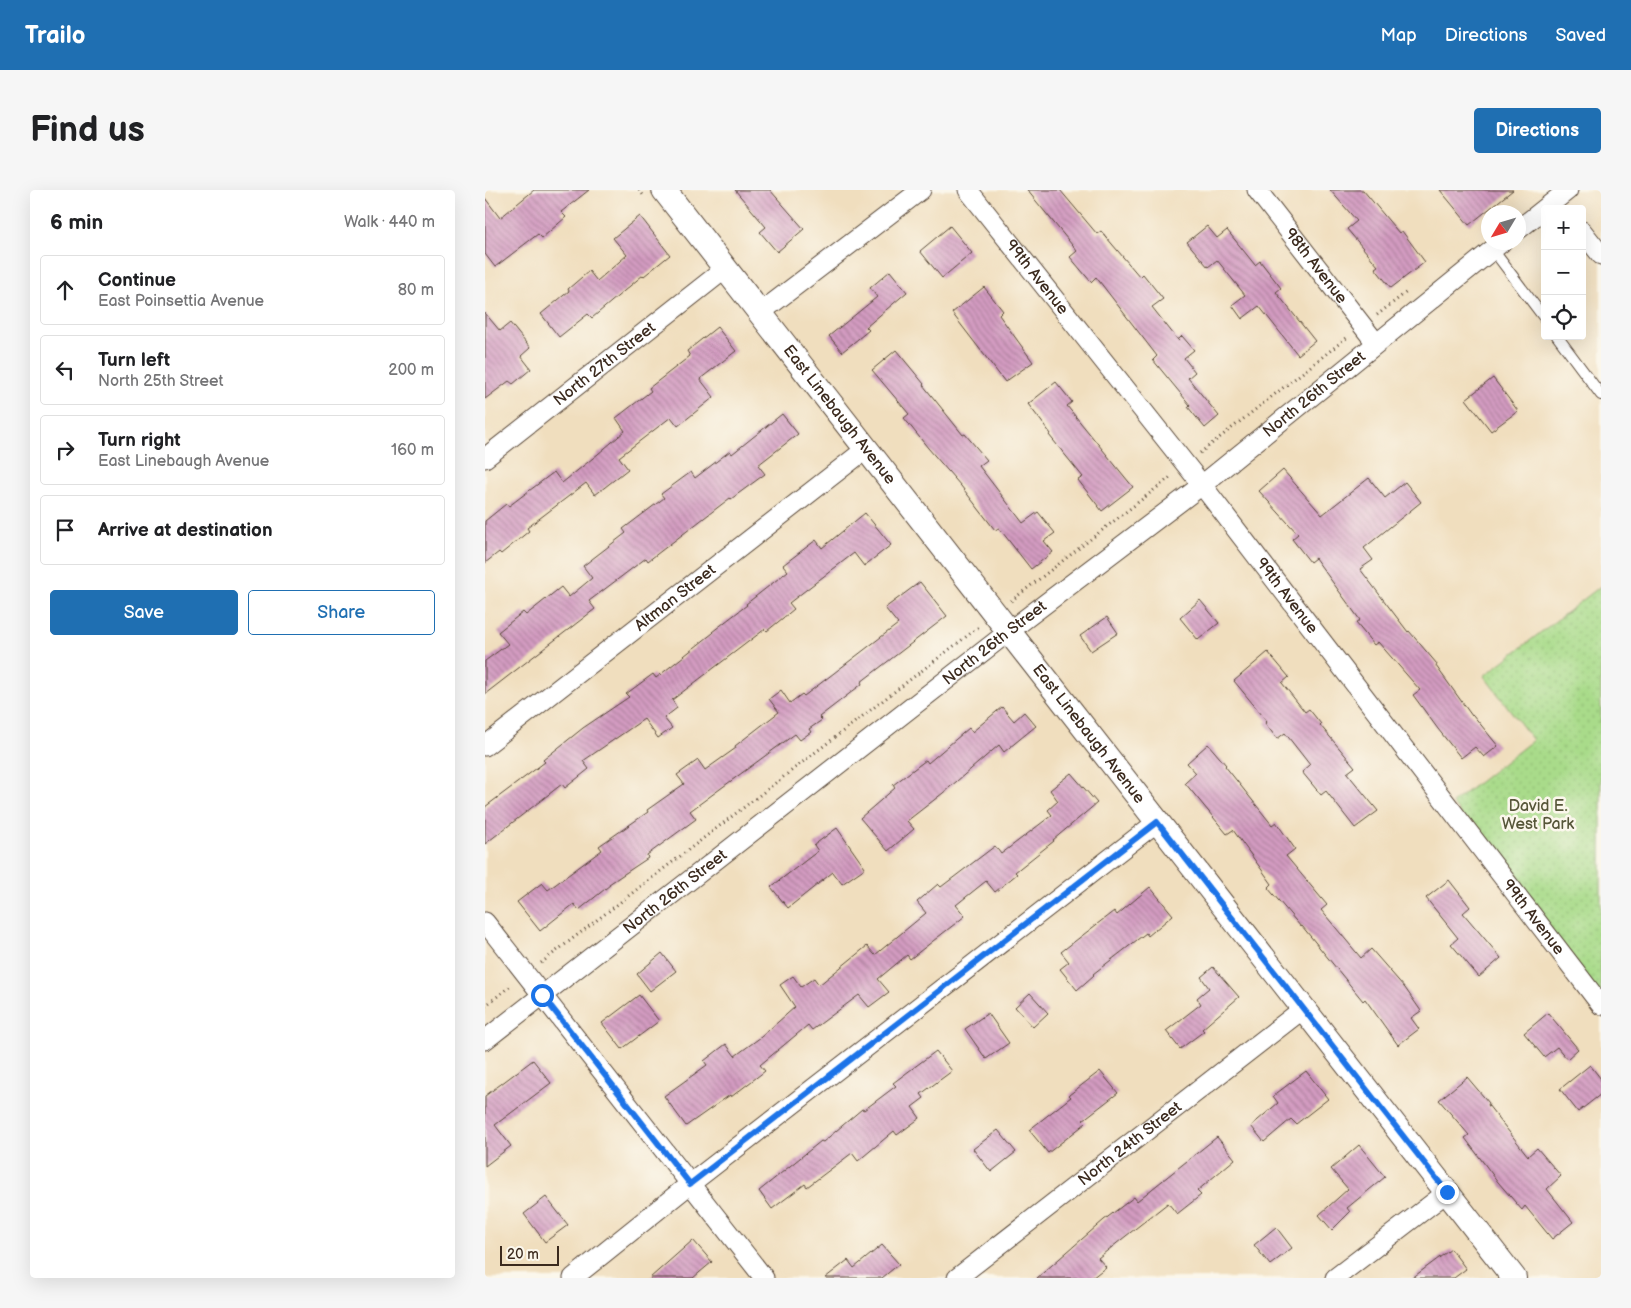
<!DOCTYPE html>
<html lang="en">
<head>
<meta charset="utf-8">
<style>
	body { margin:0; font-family:"Balsamiq Sans",sans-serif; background:#f6f6f6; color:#202124 }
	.controls { position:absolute; right:15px; top:15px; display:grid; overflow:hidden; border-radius:5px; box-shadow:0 5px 20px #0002 }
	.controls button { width:45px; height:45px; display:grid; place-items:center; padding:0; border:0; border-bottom:1px solid #e0e0e0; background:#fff; color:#202124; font:25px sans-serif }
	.compass { position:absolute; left:996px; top:15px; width:45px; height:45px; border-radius:50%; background:#fff; box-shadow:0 5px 20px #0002; rotate:232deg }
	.scale { position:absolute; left:15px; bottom:12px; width:59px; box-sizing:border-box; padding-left:5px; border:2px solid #3b2a1e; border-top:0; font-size:14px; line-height:18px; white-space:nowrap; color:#3b2a1e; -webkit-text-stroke:4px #fbf7ec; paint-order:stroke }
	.stop { position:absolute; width:15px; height:15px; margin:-11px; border:4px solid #1a73e8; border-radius:50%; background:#fff }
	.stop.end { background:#1a73e8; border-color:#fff; box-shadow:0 1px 5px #0008 }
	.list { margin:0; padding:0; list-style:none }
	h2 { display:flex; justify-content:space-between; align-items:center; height:65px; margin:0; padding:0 20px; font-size:21px }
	h2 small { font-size:16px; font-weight:400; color:#757577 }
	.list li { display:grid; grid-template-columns:32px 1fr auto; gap:15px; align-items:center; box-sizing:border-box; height:70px; margin:0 10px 10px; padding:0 10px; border:1px solid #e0e0e0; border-radius:5px }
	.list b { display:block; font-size:19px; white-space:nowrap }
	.list p { margin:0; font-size:16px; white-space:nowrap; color:#757577 }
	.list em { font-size:16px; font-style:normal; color:#757577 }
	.actions { display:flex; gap:10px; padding:15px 20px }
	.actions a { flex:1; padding:11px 0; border:1px solid #1f6fb2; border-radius:5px; text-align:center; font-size:18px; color:#1f6fb2 }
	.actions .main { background:#1f6fb2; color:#fff }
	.icon { flex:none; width:28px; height:28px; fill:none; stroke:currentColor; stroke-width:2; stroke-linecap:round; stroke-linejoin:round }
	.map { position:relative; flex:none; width:1116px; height:1088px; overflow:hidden; border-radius:5px }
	header { display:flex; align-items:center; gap:30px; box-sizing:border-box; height:70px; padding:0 25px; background:#1f6fb2; color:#fff }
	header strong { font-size:24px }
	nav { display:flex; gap:28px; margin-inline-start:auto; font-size:18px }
	.intro { display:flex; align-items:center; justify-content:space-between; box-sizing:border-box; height:120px; padding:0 30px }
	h1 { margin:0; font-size:35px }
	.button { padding:12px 22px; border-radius:5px; background:#1f6fb2; color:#fff; font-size:18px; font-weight:700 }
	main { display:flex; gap:30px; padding:0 30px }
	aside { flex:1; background:#fff; border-radius:5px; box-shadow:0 5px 20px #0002 }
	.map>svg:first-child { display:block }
</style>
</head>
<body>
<header>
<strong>Trailo</strong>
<nav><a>Map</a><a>Directions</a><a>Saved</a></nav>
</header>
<div class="intro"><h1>Find us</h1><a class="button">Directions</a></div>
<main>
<aside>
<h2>6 min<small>Walk · 440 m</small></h2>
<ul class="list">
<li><svg class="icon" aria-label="ahead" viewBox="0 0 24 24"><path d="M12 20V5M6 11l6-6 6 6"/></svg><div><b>Continue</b><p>East Poinsettia Avenue</p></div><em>80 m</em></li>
<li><svg class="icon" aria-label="left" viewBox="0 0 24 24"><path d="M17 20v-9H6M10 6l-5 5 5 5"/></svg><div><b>Turn left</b><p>North 25th Street</p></div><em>200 m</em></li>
<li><svg class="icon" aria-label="right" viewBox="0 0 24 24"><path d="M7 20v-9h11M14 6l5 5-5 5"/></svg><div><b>Turn right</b><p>East Linebaugh Avenue</p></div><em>160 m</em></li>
<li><svg class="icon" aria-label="arrive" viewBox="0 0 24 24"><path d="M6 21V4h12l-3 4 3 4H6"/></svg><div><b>Arrive at destination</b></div></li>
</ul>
<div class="actions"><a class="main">Save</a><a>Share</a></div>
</aside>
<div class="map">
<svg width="1116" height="1088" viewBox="0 0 1116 1088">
	<defs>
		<pattern id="park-dots" width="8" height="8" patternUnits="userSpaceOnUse" patternTransform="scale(1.25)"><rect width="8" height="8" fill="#a9db8a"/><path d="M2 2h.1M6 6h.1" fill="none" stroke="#92bc77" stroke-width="1.8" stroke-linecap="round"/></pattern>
		<pattern id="building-back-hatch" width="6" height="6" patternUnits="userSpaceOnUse" patternTransform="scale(1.25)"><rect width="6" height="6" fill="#d39bc1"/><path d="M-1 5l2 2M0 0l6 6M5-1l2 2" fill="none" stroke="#ac7f9c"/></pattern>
	</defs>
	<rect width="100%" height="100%" fill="#fbf7ec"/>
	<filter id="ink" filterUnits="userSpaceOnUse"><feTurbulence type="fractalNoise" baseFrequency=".02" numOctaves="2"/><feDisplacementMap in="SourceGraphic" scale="10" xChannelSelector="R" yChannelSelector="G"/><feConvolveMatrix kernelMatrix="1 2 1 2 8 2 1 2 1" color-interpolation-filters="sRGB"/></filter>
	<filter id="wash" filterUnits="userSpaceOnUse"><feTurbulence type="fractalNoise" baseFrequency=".0096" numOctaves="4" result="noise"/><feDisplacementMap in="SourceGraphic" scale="20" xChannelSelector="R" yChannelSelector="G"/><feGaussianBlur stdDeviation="1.12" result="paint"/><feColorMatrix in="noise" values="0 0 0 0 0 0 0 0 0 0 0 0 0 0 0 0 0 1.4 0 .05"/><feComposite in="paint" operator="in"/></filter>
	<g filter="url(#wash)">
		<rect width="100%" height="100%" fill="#f0debe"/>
		<!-- park -->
		<path fill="url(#park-dots)" stroke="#728254" d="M1116 396V807L967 613 1048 550 999 486Z"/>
		<g id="blocks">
			<!-- building -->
			<g fill="url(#building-back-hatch)">
				<path d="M49 0H104L76 22 81 27 57 48 53 44 10 77 0 64V8L15 28Z"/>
				<path d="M250 0H285L319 39 292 62 275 42 281 37Z"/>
				<path d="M542 0H575L612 44 616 41 655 87 658 84 678 109 667 117 693 150 697 146 709 160 699 168 710 182 703 188 734 226 720 238 703 217 705 215 668 170 672 166 611 87 606 92 585 67 592 61Z"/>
				<path d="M845 0H878L914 43 917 41 940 72 906 98 890 78 893 76 862 39 872 31Z"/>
				<path d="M955 0H1028L984 35Z"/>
				<path d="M155 26 185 65 159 86 158 85 107 128 103 124 74 147 56 124 84 101 83 99 104 81 112 91 142 65 128 48Z"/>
				<path d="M465 36 487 63 457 88 435 61Z"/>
				<path d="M722 36 732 48 742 40 770 75 775 71 796 98 791 102 830 151 813 165 774 116 757 129 747 115 760 105 732 70 723 77 702 52Z"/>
				<path d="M405 81 422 102 381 137 384 140 357 162 344 146 392 107 385 98Z"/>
				<path d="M499 97 518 121 514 125 548 172 520 192 467 123Z"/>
				<path d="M0 123 15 141 25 133 45 158 36 166 46 179 28 194 24 191 0 209Z"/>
				<path d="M232 137 251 161 215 189 229 207 193 236 186 227 134 267 143 279 110 305 101 293 42 338 44 341 16 364 14 362 0 373V331L21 314 24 316 69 282 77 293 113 264 140 241 131 228 166 201 164 198 205 166 202 161Z"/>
				<path d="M411 160 439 194 438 195 478 245 480 244 502 270 494 276 538 333 553 322 570 343 559 351 568 362 546 379 514 338 510 340 476 296 443 258 419 228 424 224 387 180Z"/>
				<path d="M1008 188 1033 221 1006 241 981 209Z"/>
				<path d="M571 192 587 212 582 216 648 297 617 321 593 290 598 287 564 245 566 244 543 214Z"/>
				<path d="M297 224 313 244 273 275 280 284 246 309 245 308 163 371 161 368 104 411 110 419 0 504V471L23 454 13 442 38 422 41 425 76 397 84 407 107 388 98 376 141 343 138 339 179 308 176 304 206 282 210 288 245 261 247 264Z"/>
				<path d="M798 280 837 325 884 288 900 308 920 292 936 312 879 358 888 370 875 379 923 442 924 441 952 474 951 476 987 526 988 525 1013 556 999 567 990 557 976 568 953 539 928 505 935 500 893 452 889 455 871 433 875 430 830 368 825 372 807 349 813 344 774 301Z"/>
				<path d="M380 323 406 355 379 376 369 363 304 413 309 419 282 441 280 439 187 510 192 518 179 528 187 538 173 548 159 529 98 571 104 579 80 598 77 594 0 654V617L60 572 58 570 98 538 144 507 141 504 168 484 171 488 228 443 227 442 262 415 261 414 303 381 298 375 331 350 337 358Z"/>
				<path d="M435 392 462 426 376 492 377 494 334 527 337 530 324 539 326 542 315 550 310 544 205 621 211 629 162 665 163 668 124 694 125 695 94 720 89 714 55 741 32 712 57 693 63 700 117 660 114 656 163 622 162 620 199 594 192 585 213 570 220 580 251 558 250 556 294 522 284 509 296 500 305 513 317 504 319 506 413 434 400 418Z"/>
				<path d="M715 410 734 433 713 450 695 428Z"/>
				<path d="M622 427 633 443 606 461 595 446Z"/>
				<path d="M783 462 804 487 797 493 820 522 824 519 836 534 835 535 870 577 862 583 893 621 870 638 841 601 836 605 817 582 825 575 800 543 792 549 780 533 782 531 749 491Z"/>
				<path d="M517 517 529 531 539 522 551 536 519 562 514 555 458 603 422 631 429 639 403 661 375 628 410 598 408 595 441 570 443 573 484 538 487 542Z"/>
				<path d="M723 554 741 575 740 576 787 635 791 632 810 659 801 666 842 715 836 720 876 768 886 759 920 798 936 821 926 828 934 839 913 855 880 809 878 811 817 736 816 737 783 698 787 694 748 640 742 644 700 593 711 583 702 573Z"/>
				<path d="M586 583 612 613 568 650 569 651 530 682 532 684 510 702 501 691 471 715 480 726 425 769 422 765 393 789 404 802 384 817 374 805 327 840 323 835 275 875 280 881 246 907 245 905 201 936 179 906 222 875 219 871 241 854 250 866 276 847 310 817 295 795 308 786 316 797 329 788 334 795 382 756 390 765 441 723 432 712 453 694 456 697 510 656 516 664 567 625 563 620 573 611 565 600Z"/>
				<path d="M352 638 380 678 357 694 348 682 303 718 286 697 333 661 329 655Z"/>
				<path d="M964 690 985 717 978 723 1016 768 994 787 966 754 973 748 941 708Z"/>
				<path d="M665 697 688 725 663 746 661 743 608 784 609 785 592 800 575 779 584 772 576 762 629 721 632 725Z"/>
				<path d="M177 763 191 781 165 801 152 784Z"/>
				<path d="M728 777 754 807 717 839 719 841 695 859 681 841 716 814 712 808 724 798 716 787Z"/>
				<path d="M545 803 563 823 548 837 530 817Z"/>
				<path d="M154 805 174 831 137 859 117 833Z"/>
				<path d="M503 823 524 853 501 869 480 839Z"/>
				<path d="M1063 823 1093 859 1082 869 1072 857 1059 867 1039 843Z"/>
				<path d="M451 861 467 881 436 904 439 908 427 917 435 928 412 945 409 941 373 971 367 963 322 997 320 994 287 1019 274 1001 336 951 338 952 377 919 379 920 411 896 408 893Z"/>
				<path d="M48 870 66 893 10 935 26 956 0 976V906Z"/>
				<path d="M1105 875 1116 889V904L1093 922 1075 899Z"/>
				<path d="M615 881 633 903 598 930 601 933 563 963 544 940 586 907 584 905Z"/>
				<path d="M821 881 843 909 811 934 806 929 779 952 766 936 793 913 788 906Z"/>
				<path d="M982 887 1004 913 1003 915 1043 966 1052 958 1076 986 1062 999 1088 1032 1067 1049 1040 1016 1037 1020 1013 992 980 948 984 945 954 910Z"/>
				<path d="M513 940 531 962 506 982 488 959Z"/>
				<path d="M732 947 750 969 712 1001 716 1005 692 1024 683 1013 613 1068 621 1077 607 1088H552L619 1030 649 1007 652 1011Z"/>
				<path d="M874 955 900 987 862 1018 865 1022 847 1040 834 1025 863 999 846 979Z"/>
				<path d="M61 1007 83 1035 60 1052 39 1024Z"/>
				<path d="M791 1037 807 1058 785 1075 769 1055Z"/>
				<path d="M208 1050 227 1072 208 1088H165Z"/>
				<path d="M397 1055 414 1074 397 1088H340L363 1070 369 1078Z"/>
				<path d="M966 1059 981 1079 969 1088H927Z"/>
			</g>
		</g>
	</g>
	<g filter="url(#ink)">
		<use href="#blocks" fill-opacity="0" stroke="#564536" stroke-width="1"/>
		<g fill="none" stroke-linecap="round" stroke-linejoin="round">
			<defs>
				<g id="service">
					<path d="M1008 60 1060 129"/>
					<path d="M1072 146 1116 205"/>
				</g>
				<g id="minor">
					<path id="s1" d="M483 0 717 295 1116 815"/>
					<path id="s2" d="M772 0 891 153"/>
					<path d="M1034 39 1083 0"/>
					<path d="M1097 41 1116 65"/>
					<path d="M275 123 436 0"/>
					<path id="s3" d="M0 268 240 79"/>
					<path id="s4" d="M0 556 381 259"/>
					<path d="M0 732 279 1088"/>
					<path id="s5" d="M0 850 523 442 717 295 1017 52"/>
					<path d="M88 1088 205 994 672 632"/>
					<path id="s6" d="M472 1088 818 819"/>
					<path d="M850 1088 961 1003"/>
				</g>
				<g id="tertiary">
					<path id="s7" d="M179 0 1029 1088"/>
				</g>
			</defs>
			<!-- service casing -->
			<use href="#service" stroke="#564536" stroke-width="12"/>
			<!-- minor casing -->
			<use href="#minor" stroke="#564536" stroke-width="21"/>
			<!-- tertiary casing -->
			<use href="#tertiary" stroke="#564536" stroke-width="26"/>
			<!-- path -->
			<g stroke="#564536" stroke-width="3" stroke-dasharray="1 4" stroke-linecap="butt">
				<path d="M154 0 159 6"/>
				<path d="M892 125 923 101"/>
				<path d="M715 263 864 146"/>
				<path d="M526 411 687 286"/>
				<path d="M56 773 495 436"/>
				<path d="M0 816 27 795"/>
			</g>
			<!-- service -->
			<use href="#service" stroke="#fff" stroke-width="10"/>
			<!-- minor -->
			<use href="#minor" stroke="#fff" stroke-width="19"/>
			<!-- tertiary -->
			<use href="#tertiary" stroke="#fff" stroke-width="24"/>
		</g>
	</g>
	<g fill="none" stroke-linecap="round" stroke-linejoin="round" filter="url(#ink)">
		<!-- route -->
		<path stroke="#1a73e8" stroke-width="6" d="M57 805 205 994 672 632 962 1002"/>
	</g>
	<g text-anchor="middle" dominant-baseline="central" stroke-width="5" stroke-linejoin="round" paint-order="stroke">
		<!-- street labels -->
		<g font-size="16" fill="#3b2a1e" stroke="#fbf7ec">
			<text stroke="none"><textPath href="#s2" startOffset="96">98th Avenue</textPath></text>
			<text stroke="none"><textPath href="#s1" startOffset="111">99th Avenue</textPath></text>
			<text stroke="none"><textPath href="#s3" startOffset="152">North 27th Street</textPath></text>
			<text stroke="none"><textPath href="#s5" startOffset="1051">North 26th Street</textPath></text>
			<text stroke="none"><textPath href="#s7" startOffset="285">East Linebaugh Avenue</textPath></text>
			<text stroke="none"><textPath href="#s1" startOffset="516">99th Avenue</textPath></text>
			<text stroke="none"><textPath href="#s4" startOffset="241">Altman Street</textPath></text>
			<text stroke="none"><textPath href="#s5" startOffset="646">North 26th Street</textPath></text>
			<text stroke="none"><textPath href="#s7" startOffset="690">East Linebaugh Avenue</textPath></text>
			<text stroke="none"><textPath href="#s5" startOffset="241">North 26th Street</textPath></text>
			<text stroke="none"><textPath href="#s1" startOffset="921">99th Avenue</textPath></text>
			<text stroke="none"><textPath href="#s6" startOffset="219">North 24th Street</textPath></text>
		</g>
		<!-- park labels -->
		<g font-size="16" fill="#565639" stroke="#fbf7ec">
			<text x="1053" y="616">David E.<tspan x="1053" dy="18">West Park</tspan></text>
		</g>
	</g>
</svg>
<div class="controls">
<button>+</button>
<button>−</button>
<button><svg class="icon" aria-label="locate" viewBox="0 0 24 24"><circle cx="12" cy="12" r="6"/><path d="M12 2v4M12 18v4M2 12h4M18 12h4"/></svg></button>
</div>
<svg class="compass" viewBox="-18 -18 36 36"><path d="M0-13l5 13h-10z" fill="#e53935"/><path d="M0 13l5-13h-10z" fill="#757577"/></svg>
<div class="scale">20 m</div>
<div class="stop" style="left:57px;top:805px"></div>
<div class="stop end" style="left:962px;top:1002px"></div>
</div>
</main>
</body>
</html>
